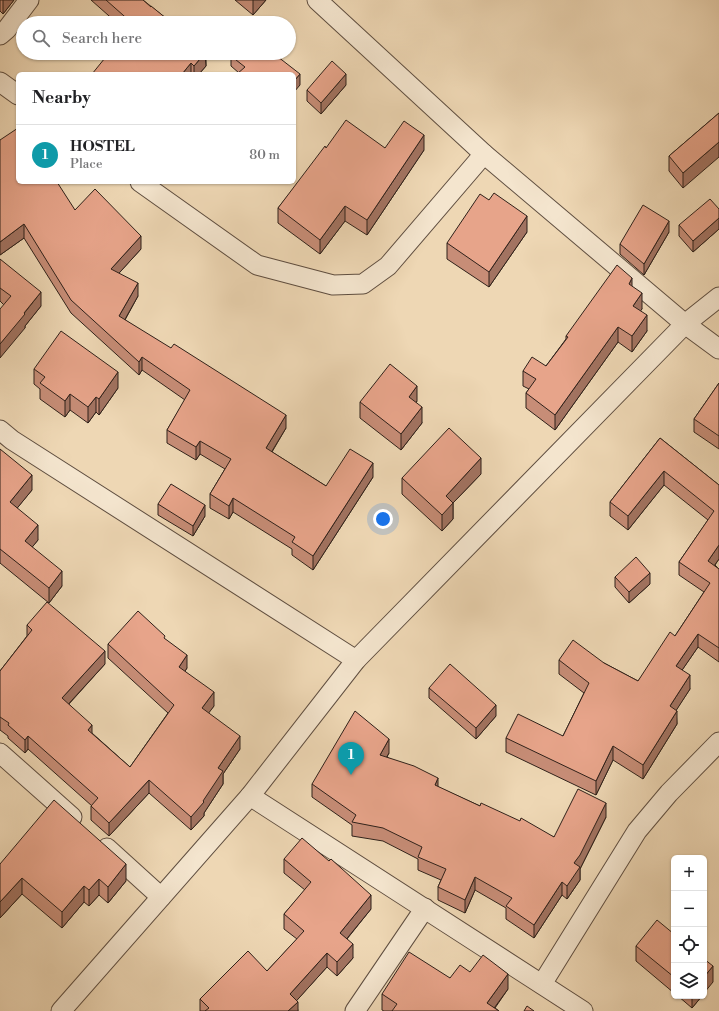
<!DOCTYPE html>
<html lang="en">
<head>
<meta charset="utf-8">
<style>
	body { margin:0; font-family:"Libre Bodoni",serif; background:#f2f2f2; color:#202124 }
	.controls { position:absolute; right:12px; bottom:12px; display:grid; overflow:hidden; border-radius:6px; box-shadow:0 1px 3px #0004 }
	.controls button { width:36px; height:36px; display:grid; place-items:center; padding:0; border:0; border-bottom:1px solid #e0e0e0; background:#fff; color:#202124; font:20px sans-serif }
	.you { position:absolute; left:383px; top:519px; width:14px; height:14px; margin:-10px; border:3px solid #fff; border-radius:50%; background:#1a73e8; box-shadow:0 0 0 6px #1a73e833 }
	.badge { display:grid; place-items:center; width:26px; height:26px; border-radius:50%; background:#111827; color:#fff; font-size:13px; font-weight:700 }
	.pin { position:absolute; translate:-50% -33px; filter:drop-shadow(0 1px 2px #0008) }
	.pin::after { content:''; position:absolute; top:21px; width:14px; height:12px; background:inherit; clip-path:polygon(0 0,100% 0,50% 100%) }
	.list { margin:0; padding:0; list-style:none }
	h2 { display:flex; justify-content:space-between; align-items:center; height:52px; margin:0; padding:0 16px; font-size:17px }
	h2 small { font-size:13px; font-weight:400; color:#757577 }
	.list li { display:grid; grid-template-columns:26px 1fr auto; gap:12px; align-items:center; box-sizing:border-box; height:60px; padding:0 16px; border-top:1px solid #e0e0e0 }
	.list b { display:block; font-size:15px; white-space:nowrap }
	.list p { margin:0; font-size:13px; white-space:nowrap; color:#757577 }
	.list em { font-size:13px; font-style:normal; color:#757577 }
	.icon { flex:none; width:22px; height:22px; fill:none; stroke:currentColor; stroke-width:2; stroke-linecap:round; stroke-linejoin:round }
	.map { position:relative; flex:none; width:719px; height:1011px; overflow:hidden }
	.search { position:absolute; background:#fff; box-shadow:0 1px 3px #0004; left:16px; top:16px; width:280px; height:44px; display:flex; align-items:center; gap:10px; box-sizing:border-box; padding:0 14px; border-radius:22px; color:#757577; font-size:15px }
	.panel { position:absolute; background:#fff; box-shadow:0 1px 3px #0004; left:16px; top:72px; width:280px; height:112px; border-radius:6px }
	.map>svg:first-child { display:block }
</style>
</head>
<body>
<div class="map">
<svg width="719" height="1011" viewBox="0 0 719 1011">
	<rect width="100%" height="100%" fill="#eed7b4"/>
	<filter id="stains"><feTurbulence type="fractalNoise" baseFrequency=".005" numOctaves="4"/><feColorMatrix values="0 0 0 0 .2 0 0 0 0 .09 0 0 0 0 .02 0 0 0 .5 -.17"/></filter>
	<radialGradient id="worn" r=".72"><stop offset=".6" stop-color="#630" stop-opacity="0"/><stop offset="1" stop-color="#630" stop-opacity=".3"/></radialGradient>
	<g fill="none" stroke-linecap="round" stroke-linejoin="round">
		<defs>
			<g id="minor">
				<path d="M317 0 484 154 685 324 719 297"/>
				<path d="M0 35 7 29 29 0"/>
				<path d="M0 82 18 95"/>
				<path d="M140 182 257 265 333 285 363 284 388 266 484 154"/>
				<path d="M0 430 12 440 356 660"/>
				<path d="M0 753 72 817"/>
				<path d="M250 796 583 1011"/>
				<path d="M107 848 161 897"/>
				<path d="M542 984 637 831 669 793 719 742"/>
				<path d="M61 1011 250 796 356 660 685 324 719 349"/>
				<path d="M355 1011 425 908"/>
			</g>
		</defs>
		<!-- minor casing -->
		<use href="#minor" stroke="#5f4e40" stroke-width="21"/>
		<!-- minor -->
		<use href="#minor" stroke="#f4e5ce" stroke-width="19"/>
	</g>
	<!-- wall -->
	<g fill="#c78d77" stroke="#2f211a">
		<path d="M0 0H14L3 14 0 11Z"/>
		<path d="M91 0H143L172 23H117Z"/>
		<path d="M235 0H266L253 15Z"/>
		<path d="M206 53V66L199 74H92Z"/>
		<path d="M231 56 300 85 239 73 231 66Z"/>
		<path d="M346 85 321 114 307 101V90Z"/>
		<path d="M719 113 683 188 669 171V156Z"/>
		<path d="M0 140 75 210 141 249 119 273 138 296 125 320 286 428 272 452 326 486 373 477 313 570 292 555V549L233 512 229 519 210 508V494L225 469 200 454 196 460 167 443V430L185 400 142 370 139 375 71 313 24 238 0 255Z"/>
		<path d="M326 148H385L424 150 367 235 345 221 320 254 278 223V208Z"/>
		<path d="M719 209V229L693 252 679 236V225Z"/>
		<path d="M527 232 489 287 447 259V243Z"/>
		<path d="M669 232 644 275 620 254V244Z"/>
		<path d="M0 259 41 306 25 326V328L4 305 0 301Z"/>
		<path d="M632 286 642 309 640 311 647 331 632 352 618 342 555 430 526 408V393L529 389 523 386V371L546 366 566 339V336Z"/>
		<path d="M34 369 118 388 99 415 96 412 88 423 70 410 65 417 40 399V389L34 384Z"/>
		<path d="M719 383V449L694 432V419Z"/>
		<path d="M417 401 416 403 422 423 401 450 360 418V402Z"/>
		<path d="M660 438 719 485V559L715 565 719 569V662L698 647 682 670 690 689 676 710 677 724 643 779 613 760 596 795 506 752V738L563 736 584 693 559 674V660L604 663 638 681 675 636 704 592 679 575V562L708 520 664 485 628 530 610 516V502Z"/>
		<path d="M0 449 32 490 17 508 38 540 32 547 62 586 49 603 0 563Z"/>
		<path d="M481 474 453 503V519L442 531 402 494V478Z"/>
		<path d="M158 504 205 516 193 536 158 515Z"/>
		<path d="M615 577 650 584 629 603 615 587Z"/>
		<path d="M27 625 105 664 69 704 92 733 130 767 168 713 108 658V644L165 639 187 668 185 671 214 706 208 713 240 749 223 774V784L204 813V816L191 830 149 793 109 836 91 820V806H92L28 749 25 753 8 738V736L0 730V671L27 636Z"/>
		<path d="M429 688 496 716 476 739 429 698Z"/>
		<path d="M389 753 387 757 438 787 480 806 554 837 606 817 580 869V880L567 899 562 895 534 938 506 919V908L475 890 465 913 438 900V887L441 880 418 870V859L383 841 352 836V825L312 797V784Z"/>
		<path d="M284 859 371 909 347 939 353 958 337 976 327 967 296 1001 298 1011H200V999L267 971 297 939 284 929V914L305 890 284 873Z"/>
		<path d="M0 864 126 881 108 903 99 895 89 906 84 902 62 928 22 894 0 918Z"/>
		<path d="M674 934V993L636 961V946Z"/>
		<path d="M470 972 508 989 495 1008 499 1011H384L382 1010V994L450 978Z"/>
		<path d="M678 996H702L692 1008Z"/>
	</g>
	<!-- shaded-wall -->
	<g fill="#a27361" stroke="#2f211a">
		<path d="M3 0H14L3 14Z"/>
		<path d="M253 0H266L253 15Z"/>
		<path d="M205 53 206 66 199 74H194V66Z"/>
		<path d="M191 63V74H182Z"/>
		<path d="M300 74V85L294 92V81Z"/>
		<path d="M346 74V85L321 114V103Z"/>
		<path d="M424 135V150L367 235V220Z"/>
		<path d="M719 142V157L683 188V173Z"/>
		<path d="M345 206V221L320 254V240Z"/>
		<path d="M527 216V232L489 287V272Z"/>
		<path d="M719 218V229L693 252V241Z"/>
		<path d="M669 221V232L644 275V264Z"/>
		<path d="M24 224V238L0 255V242Z"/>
		<path d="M141 236V249L111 282V269Z"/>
		<path d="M632 278V294L629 284Z"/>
		<path d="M138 283V296L119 330V316Z"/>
		<path d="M41 292V306L25 326V328L0 358V344Z"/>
		<path d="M642 293V309L633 321V306Z"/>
		<path d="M647 315V331L632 352V336Z"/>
		<path d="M618 327V342L555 430V415Z"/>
		<path d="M142 357V370L139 375V362Z"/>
		<path d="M118 372V388L99 415V399Z"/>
		<path d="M417 386V401L409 412V397Z"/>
		<path d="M70 394V410L65 417V401Z"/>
		<path d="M96 397V412L88 423V407Z"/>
		<path d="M422 407V423L401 450V434Z"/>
		<path d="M286 415V428L266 461V448Z"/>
		<path d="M200 441V454L196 460V447Z"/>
		<path d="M481 458V474L453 503V519L442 531V515L446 496Z"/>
		<path d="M373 463V477L313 570V556Z"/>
		<path d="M664 471V485L628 530V516Z"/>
		<path d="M32 475V490L10 517V502Z"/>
		<path d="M233 498V512L229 519V506Z"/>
		<path d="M205 505V516L193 536V526Z"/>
		<path d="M38 525V540L25 556V541Z"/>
		<path d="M719 545V559L708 574V561Z"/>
		<path d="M62 571V586L49 603V588Z"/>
		<path d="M650 573V584L629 603V592Z"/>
		<path d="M698 634V647L676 679V666Z"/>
		<path d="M105 651V664L62 711V698Z"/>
		<path d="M187 655V668L179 680V667Z"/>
		<path d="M690 675V689L670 720V706Z"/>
		<path d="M214 692V706L202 722V708Z"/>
		<path d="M496 705V716L476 739V728Z"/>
		<path d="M677 711V724L643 779V765Z"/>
		<path d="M92 725V738L88 730Z"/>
		<path d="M28 736V749L25 753V740Z"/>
		<path d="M240 736V749L223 774V784L204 813V816L191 830V817L218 768Z"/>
		<path d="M389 739V753L380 768V755Z"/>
		<path d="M613 746V760L596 795V781Z"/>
		<path d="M438 778V792L435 785Z"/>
		<path d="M149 780V793L109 836V823Z"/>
		<path d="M606 803V817L580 869V880L567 899V886L574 863Z"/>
		<path d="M126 864V881L108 903V887Z"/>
		<path d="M475 877V890L465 913V900Z"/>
		<path d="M22 878V894L0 918V902Z"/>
		<path d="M99 879V895L89 906V890Z"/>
		<path d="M562 882V895L534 938V925Z"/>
		<path d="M84 886V902L62 928V912Z"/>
		<path d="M371 895V909L340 947V933Z"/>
		<path d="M353 944V958L337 976V962Z"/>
		<path d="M327 953V967L290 1008V994Z"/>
		<path d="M713 966V982L704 993V977Z"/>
		<path d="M508 974V989L492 1011 487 1003Z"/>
		<path d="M692 996H702L692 1008Z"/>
		<path d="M298 1002V1011H288Z"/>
	</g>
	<!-- building -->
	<g fill="#e7a48a" stroke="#2f211a">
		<path d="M106 0H143L151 7V6L172 23H132Z"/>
		<path d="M109 53H205L194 66 191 63 182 74H92Z"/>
		<path d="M233 53H273L300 74 294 81V74H237L245 67 231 56Z"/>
		<path d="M332 61 346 74 321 103 307 90Z"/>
		<path d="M719 113V142L683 173 669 156Z"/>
		<path d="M346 120 385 148 404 121 424 135 367 220 345 206 320 240 278 208 325 146 326 148Z"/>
		<path d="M18 128V182H57L75 210 95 189 141 236 111 269 138 283 119 316 171 348 174 344 286 415 266 448 326 486 350 449 373 463 313 556 292 542 295 537 233 498 229 506 210 494 231 459 200 441 196 447 167 430 190 390 142 357 139 362 71 300 24 224 0 242V140Z"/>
		<path d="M494 193 527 216 489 272 447 243 480 194 489 200Z"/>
		<path d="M710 199 719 209V218L693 241 679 225Z"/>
		<path d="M643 205 669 221 644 264 620 244Z"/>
		<path d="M0 259 41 292 24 313 25 314 0 344V309L11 296 0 288Z"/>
		<path d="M617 265 632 278 629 284 642 293 633 306 647 315 632 336 618 327 555 415 526 393 536 379 523 371 532 357 546 366 568 337 566 336Z"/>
		<path d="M61 331 118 372 99 399 96 397 88 407 70 394 65 401 40 383 45 377 34 369Z"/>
		<path d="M390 364 417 386 409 397 422 407 401 434 360 402Z"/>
		<path d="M719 383V436L694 419Z"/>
		<path d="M449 428 481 458 446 496 453 503 442 515 402 478Z"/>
		<path d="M660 438 719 485V545L708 561 719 569V648L698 634 676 666 690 675 670 706 677 711 643 765 613 746 596 781 506 738 518 714 563 736 589 683 559 660 573 640 604 663 638 681 670 632 675 636 710 583 679 562 714 511 664 471 628 516 610 502Z"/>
		<path d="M0 449 32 475 10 502 38 525 25 541 62 571 49 588 0 549Z"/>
		<path d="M171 484 205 505 193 526 158 504Z"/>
		<path d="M636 557 650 573 629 592 615 577Z"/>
		<path d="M47 602 105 651 62 698 92 725 88 730 130 767 174 705 108 644 138 611 165 636 164 638 187 655 179 667 214 692 202 708 240 736 218 768 223 771 203 801 204 802 191 817 149 780 109 823 91 806 98 798 28 736 25 740 8 725 9 723 0 717V671L32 630 27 625Z"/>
		<path d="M450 664 496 705 476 728 429 688Z"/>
		<path d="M355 711 389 739 380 755 414 766 438 778 435 785 480 806 481 803 520 821 521 818 554 837 578 789 606 803 580 855 574 863 580 867 567 886 562 882 534 925 506 906 512 898 475 877 465 900 438 887 446 869 418 857 422 847 383 828 352 822 356 815 312 784Z"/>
		<path d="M54 800 126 864 108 887 99 879 89 890 84 886 62 912 22 878 0 902V864Z"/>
		<path d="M302 838 329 861 331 859 371 895 340 933 353 944 337 962 327 953 290 994 298 1002 288 1011H205L209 1008 200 999 248 951 267 971 304 931 284 914 311 882 284 859Z"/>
		<path d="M657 920 674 934V977L636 946Z"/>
		<path d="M409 952 450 978 460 965 470 972 483 955 508 974 487 1003 499 1011H392L397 1004 382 994Z"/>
		<path d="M704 959 713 966 704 977Z"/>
		<path d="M527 1006 534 1011H524Z"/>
	</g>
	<rect width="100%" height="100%" filter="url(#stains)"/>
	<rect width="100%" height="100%" fill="url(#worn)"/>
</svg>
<div class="controls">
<button>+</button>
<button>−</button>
<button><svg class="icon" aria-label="locate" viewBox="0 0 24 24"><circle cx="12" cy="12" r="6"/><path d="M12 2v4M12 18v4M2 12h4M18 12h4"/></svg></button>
<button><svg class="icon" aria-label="layers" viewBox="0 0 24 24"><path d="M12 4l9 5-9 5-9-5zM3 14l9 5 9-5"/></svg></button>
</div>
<div class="you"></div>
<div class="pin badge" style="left:351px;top:775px;background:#0f9aa8">1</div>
<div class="search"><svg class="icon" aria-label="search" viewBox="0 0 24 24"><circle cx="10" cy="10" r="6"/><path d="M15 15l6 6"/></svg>Search here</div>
<section class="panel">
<h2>Nearby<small></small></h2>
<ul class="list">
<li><span class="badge" style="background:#0f9aa8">1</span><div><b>HOSTEL</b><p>Place</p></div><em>80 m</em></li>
</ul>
</section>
</div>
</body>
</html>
